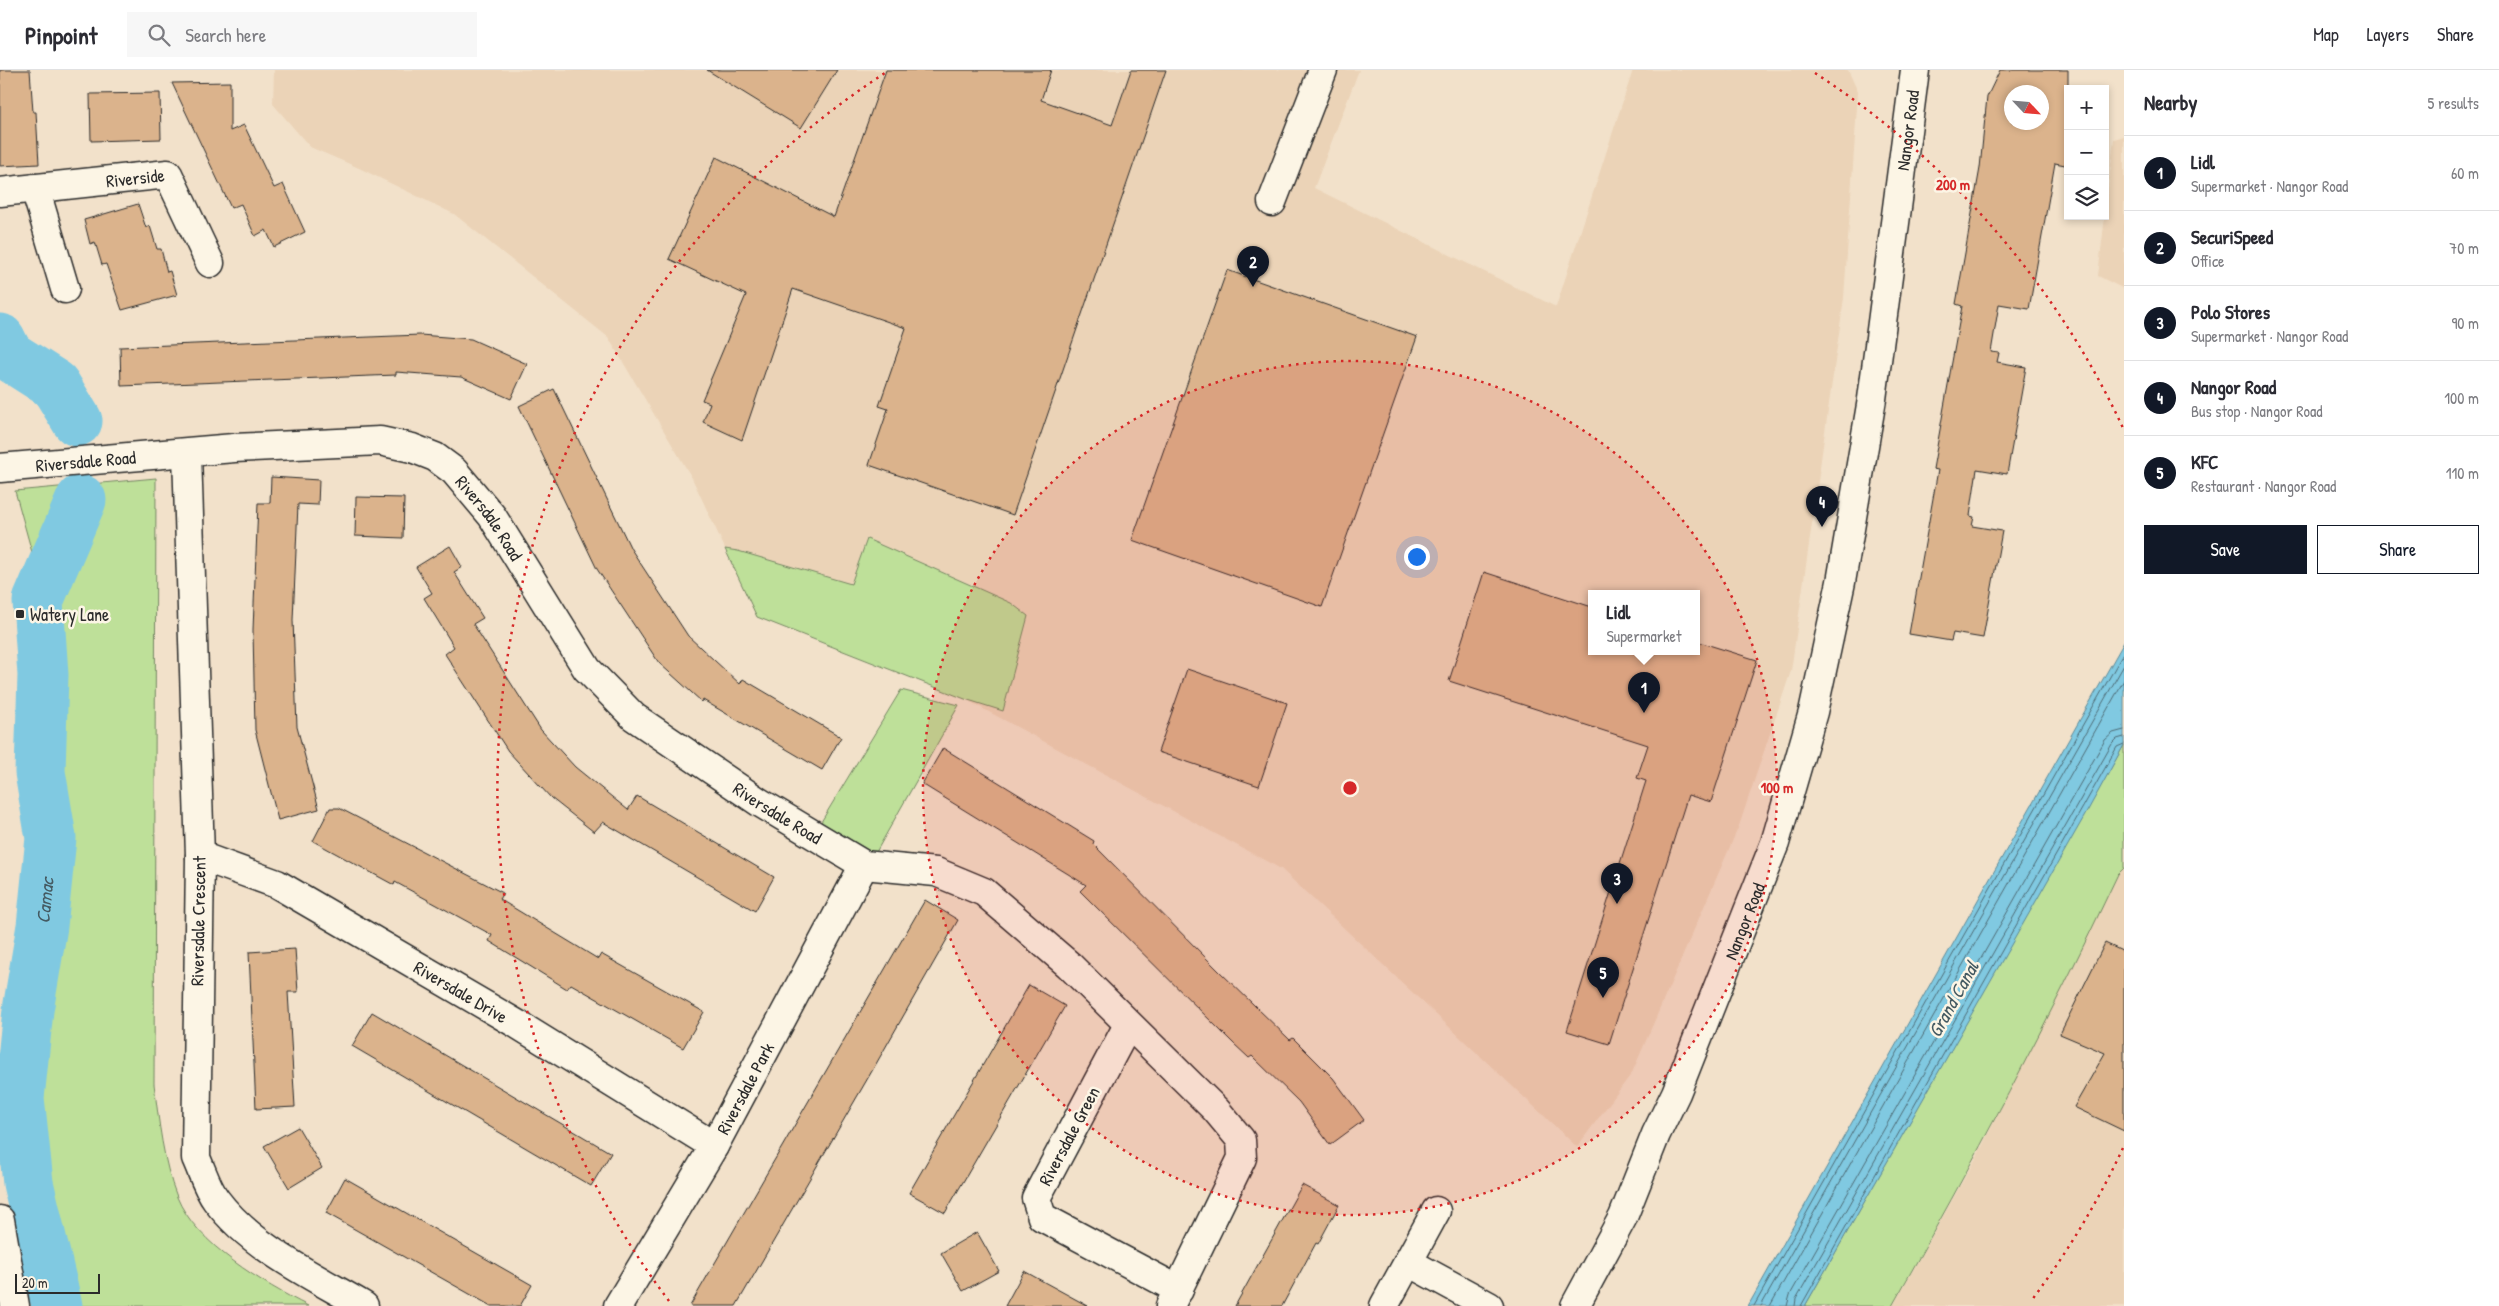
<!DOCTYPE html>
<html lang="en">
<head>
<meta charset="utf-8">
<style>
	body { margin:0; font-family:"Patrick Hand",sans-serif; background:#f7f7f7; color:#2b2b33 }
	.controls { position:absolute; right:15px; top:15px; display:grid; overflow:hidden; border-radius:0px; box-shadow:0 2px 8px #0003 }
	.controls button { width:45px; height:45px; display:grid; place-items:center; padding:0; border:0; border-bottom:1px solid #e1e1e2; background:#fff; color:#2b2b33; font:25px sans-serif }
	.compass { position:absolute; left:2004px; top:15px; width:45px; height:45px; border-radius:50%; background:#fff; box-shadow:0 2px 8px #0003; rotate:116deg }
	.scale { position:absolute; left:15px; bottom:12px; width:85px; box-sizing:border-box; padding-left:5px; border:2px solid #2b2b2b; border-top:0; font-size:14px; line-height:18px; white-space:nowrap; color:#2b2b2b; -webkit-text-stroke:4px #fcf5e5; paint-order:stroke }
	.you { position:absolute; left:1416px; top:486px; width:18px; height:18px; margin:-12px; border:4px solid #fff; border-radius:50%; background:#1a73e8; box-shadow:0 0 0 8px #1a73e833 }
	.badge { display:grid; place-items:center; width:32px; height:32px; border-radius:50%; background:#111827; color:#fff; font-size:16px; font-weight:700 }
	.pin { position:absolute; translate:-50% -41px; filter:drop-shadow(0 1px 2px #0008) }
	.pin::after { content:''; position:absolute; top:26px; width:18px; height:15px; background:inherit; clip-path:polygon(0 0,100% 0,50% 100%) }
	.popup { position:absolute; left:1588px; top:520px; width:112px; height:65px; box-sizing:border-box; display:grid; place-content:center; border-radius:0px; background:#fff; filter:drop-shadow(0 1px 4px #0005); font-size:16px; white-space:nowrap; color:#7c7c81 }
	.popup b { font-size:19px; color:#2b2b33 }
	.popup::after { content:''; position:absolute; left:50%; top:100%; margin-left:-10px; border:10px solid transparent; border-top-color:#fff }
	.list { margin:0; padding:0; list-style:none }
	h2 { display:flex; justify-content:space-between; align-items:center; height:65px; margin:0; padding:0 20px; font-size:21px }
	h2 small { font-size:16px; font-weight:400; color:#7c7c81 }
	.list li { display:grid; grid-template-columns:32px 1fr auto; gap:15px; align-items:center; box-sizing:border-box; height:75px; padding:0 20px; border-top:1px solid #e1e1e2 }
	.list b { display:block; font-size:19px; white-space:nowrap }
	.list p { margin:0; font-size:16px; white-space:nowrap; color:#7c7c81 }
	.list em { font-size:16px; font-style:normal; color:#7c7c81 }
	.actions { display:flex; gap:10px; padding:15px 20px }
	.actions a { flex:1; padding:11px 0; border:1px solid #111827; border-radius:0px; text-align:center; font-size:18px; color:#111827 }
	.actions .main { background:#111827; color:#fff }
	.icon { flex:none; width:28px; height:28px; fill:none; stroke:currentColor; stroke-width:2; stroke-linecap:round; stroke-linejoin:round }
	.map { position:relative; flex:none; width:2124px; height:1236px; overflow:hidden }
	header { display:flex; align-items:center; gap:30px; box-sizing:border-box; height:70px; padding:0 25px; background:#fff; border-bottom:1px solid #e1e1e2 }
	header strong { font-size:24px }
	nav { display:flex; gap:28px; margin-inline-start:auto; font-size:18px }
	.search { width:350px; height:45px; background:#f7f7f7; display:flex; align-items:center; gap:12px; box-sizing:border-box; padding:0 18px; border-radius:0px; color:#7c7c81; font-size:19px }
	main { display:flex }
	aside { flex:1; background:#fff }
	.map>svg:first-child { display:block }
</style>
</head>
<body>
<header>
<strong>Pinpoint</strong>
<div class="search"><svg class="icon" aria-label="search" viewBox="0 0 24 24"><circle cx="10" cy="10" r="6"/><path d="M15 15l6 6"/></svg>Search here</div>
<nav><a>Map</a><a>Layers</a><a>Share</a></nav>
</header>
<main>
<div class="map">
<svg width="2124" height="1236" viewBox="0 0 2124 1236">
	<rect width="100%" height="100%" fill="#f2e1ca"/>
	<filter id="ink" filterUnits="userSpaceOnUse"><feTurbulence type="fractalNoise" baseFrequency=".02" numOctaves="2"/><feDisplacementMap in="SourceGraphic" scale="10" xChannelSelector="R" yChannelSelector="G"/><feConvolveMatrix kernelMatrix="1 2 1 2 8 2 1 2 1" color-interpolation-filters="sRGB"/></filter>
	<g filter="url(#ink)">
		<!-- built -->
		<g fill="#ebd3b7" fill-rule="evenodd">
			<path d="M274 0H1359L1314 118 1556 237 1633 0H1848L1858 22 1844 228 1791 601 1739 756 1632 1003 1577 1077 1281 799 961 627 757 547 692 408 608 267 454 144 359 98 310 77 273 34ZM1592 524H1696V582H1592Z"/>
			<path d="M2124 66V219L2098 206 2114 69Z"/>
			<path d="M2124 798V1236H1893L1979 1082 2118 804Z"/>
		</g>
		<!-- green -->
		<g fill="#bee099" stroke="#748662">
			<path d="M156 408 154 1014C159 1052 163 1092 177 1127 196 1174 264 1214 308 1236H67L40 1113 29 1032 38 945 52 857 57 769 49 697 54 605 46 533 15 421Z"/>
			<path d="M867 469 1011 533 1028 546 1003 641 965 629 757 547 725 479 738 481 851 514Z"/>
			<path d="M901 620 959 635 875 784 821 752Z"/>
			<path d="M2124 675V798L2118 804C2049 951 1972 1094 1892 1236H1805Z"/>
		</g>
		<!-- water -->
		<path fill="#80c9e1" stroke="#5e8a98" d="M2124 572V675L2088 740 1805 1236H1748Z"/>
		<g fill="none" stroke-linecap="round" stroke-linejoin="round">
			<!-- shore -->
			<g stroke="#4d6a74" stroke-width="1">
				<path d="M1754 1236 2124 582"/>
				<path d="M1761 1236 2124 595"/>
				<path d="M1770 1236 2124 610"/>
				<path d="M1787 1236 1790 1225 2105 670 2113 663 2124 660"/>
				<path d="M1795 1236 1796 1229 2112 674 2117 669 2124 667"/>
				<path d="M1801 1236 2117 677 2124 674"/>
			</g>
			<!-- river -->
			<g stroke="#80c9e1" stroke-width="51">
				<path d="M0 269 8 285 55 315 77 351"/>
				<path id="s1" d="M57 1236 28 1113 19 1028 28 940 42 856 51 768 40 702 43 605 38 531 81 430"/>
			</g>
		</g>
		<!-- building -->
		<g fill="#dbb38c" stroke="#2b2b2b" fill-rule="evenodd">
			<path d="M0 0H30L33 42H36L39 94 0 96Z"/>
			<path d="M707 0H837L801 58Z"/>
			<path d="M886 0H1051L1041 30 1112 55 1131 0H1166L1013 445 869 395 888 339 879 336 906 258 793 219 742 370 703 352 710 333 702 330 746 225 669 189 716 87 834 147Z"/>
			<path d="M2000 0H2068V84L2065 95 2055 93 2029 239 1999 234 1991 282 1999 283 1997 292 2026 297 2007 404 1977 399 1970 446 1974 447 1972 456 2002 461 1983 568 1953 563 1951 571 1909 564 1938 400 1933 399 1962 236 1956 234 1980 98 1987 27ZM2012 22H2042V52H2012Z"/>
			<path d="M230 12V61L244 55 274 118 283 114 305 162 274 177 266 160 255 166 241 134 231 138 172 13Z"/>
			<path d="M160 23 161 69 91 71 90 24Z"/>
			<path d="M138 134 146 158 150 156 157 179H161L167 202 170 201 177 225 122 240 106 194 102 195 95 172 90 174 84 150Z"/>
			<path d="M1227 200 1417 267 1322 537 1132 470Z"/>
			<path d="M420 265 471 269 527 294 511 329 461 307 396 302V305L121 316 120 277Z"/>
			<path d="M554 319 631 479 688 566 740 614 743 609 841 667 822 700 703 630 702 632 659 593 597 499 519 336Z"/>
			<path d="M271 407 319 410 318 435 298 434 293 550 297 657 319 739 278 750 255 660 253 560 258 433H270Z"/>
			<path d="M356 427 404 428 403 468 355 466Z"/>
			<path d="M450 476 462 497 454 502 483 548 473 554 541 660 575 697 628 740 637 726 774 807 755 841 603 752 594 762 551 728 508 681 445 584 454 577 424 528 432 523 416 497Z"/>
			<path d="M1484 502 1592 537V582H1696V571L1757 590 1711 732 1688 725 1609 974 1567 961 1646 711 1637 708 1648 675 1449 611Z"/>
			<path d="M1187 599 1287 633 1259 716 1158 682Z"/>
			<path d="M943 678 1094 771 1093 774 1219 901 1290 970 1293 968 1333 1008 1364 1050 1330 1075 1299 1032 1252 986 1249 988 1233 973 1080 821 1086 815 922 714Z"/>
			<path d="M330 738H339L503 823 499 829 598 889 601 884 704 942 683 978 571 914 567 919 489 871 492 865 395 812 394 815 313 771Z"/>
			<path d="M925 830 958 850 872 1001 736 1236H690Z"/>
			<path d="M2105 873 2124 882V1061L2074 1037 2105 983 2060 964Z"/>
			<path d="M295 879 298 922H288L295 1037 256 1039 249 882Z"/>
			<path d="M1029 915 1065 936 945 1143 909 1123Z"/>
			<path d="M372 942 611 1083 591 1116 352 976Z"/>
			<path d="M298 1057 322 1098 289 1118 264 1076Z"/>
			<path d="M345 1108 532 1215 520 1236H491L326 1143Z"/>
			<path d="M1302 1115 1339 1135 1318 1174 1316 1173 1282 1236H1235Z"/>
			<path d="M977 1162 999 1201 963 1221 941 1183Z"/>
			<path d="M1024 1201 1044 1212 1088 1236H1005Z"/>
		</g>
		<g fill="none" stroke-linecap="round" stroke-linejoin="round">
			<defs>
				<g id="street">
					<path d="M35 118 65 219"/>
					<path id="s2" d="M0 122 168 104 210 193"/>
					<path d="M1272 132 1323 0"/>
					<path d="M187 384 200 786 196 1088C202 1101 207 1118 216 1130 252 1178 313 1206 364 1236"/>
					<path id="s3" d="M0 398 234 378 380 371 412 378 435 387 454 401 492 446 587 599 634 647 759 732 864 795 936 802 984 822 1069 895 1216 1040 1241 1070 1242 1088 1170 1236"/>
					<path id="s4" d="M200 786 277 814 517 954 714 1076"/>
					<path d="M1128 955 1036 1128 1042 1147 1179 1220"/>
					<path d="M1408 1192 1489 1236"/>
					<path id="s5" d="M618 1236 714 1076 864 795"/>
					<path d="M1384 1236 1436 1141"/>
				</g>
				<g id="secondary">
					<path d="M0 1150 15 1236"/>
					<path id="s6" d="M1575 1236 1623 1147 1656 1064 1676 1023 1775 773 1813 642 1841 512 1872 329 1915 0"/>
				</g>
			</defs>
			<!-- street casing -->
			<use href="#street" stroke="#2b2b2b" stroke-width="31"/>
			<!-- secondary casing -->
			<use href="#secondary" stroke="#2b2b2b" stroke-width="31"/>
			<!-- street -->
			<use href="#street" stroke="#fcf5e5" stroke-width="28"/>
			<!-- secondary -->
			<use href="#secondary" stroke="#fcf5e5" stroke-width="28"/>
		</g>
	</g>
	<!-- distance rings -->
	<circle cx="1350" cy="718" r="427" fill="#d62828" fill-opacity=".12"/>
	<g fill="none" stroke="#d62828" stroke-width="2.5" stroke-dasharray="2.5 5">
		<circle cx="1350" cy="718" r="427"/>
		<path d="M2123 1078A853 853 0 0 1 2031 1231M669 1231A853 853 0 0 1 885 3M1815 3A853 853 0 0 1 2123 358"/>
	</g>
	<!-- markers -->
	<rect fill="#2b2b2b" stroke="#fcf5e5" stroke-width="2" x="15" y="539" width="10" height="10" rx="2.5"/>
	<g text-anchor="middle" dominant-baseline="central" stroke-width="5" stroke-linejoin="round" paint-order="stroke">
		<!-- street labels -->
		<g font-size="18" fill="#2b2b2b" stroke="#fcf5e5">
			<text stroke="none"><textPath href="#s6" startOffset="1231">Nangor Road</textPath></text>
			<text stroke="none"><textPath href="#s2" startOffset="136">Riverside</textPath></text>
			<text stroke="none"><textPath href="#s3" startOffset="86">Riversdale Road</textPath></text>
			<text stroke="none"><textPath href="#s3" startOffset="521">Riversdale Road</textPath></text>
			<text stroke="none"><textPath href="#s3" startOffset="941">Riversdale Road</textPath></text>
			<text transform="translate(198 851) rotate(-89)">Riversdale Crescent</text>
			<text stroke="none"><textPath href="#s6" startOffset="421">Nangor Road</textPath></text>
			<text stroke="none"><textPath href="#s4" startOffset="295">Riversdale Drive</textPath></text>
			<text stroke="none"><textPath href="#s5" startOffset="252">Riversdale Park</textPath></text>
			<text transform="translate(1069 1066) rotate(-62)">Riversdale Green</text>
		</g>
		<!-- poi labels -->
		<g font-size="18" fill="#2b2b2b" stroke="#fcf5e5" text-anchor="start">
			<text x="30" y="544">Watery Lane</text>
		</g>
		<!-- water labels -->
		<g font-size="19" font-style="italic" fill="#445a62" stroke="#fcf5e5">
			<text stroke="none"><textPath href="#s1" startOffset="411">Camac</textPath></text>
			<text transform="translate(1953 929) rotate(-61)">Grand Canal</text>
		</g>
	</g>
	<circle cx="1350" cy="718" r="8" fill="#d62828" stroke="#fcf5e5" stroke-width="2.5"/>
	<g font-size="15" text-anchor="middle" font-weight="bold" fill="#d62828" stroke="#fcf5e5" stroke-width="5" stroke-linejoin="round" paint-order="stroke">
		<text x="1953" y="120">200 m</text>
		<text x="1777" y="723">100 m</text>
	</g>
</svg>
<div class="controls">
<button>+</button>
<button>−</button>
<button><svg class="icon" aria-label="layers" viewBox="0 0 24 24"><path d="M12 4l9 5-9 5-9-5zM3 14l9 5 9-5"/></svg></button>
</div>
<svg class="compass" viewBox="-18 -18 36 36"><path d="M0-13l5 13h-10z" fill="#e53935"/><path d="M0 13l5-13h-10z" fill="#7c7c81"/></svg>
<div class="scale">20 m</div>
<div class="you"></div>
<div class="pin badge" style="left:1644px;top:643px">1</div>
<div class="popup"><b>Lidl</b>Supermarket</div>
<div class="pin badge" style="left:1253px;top:217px">2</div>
<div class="pin badge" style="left:1617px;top:834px">3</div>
<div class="pin badge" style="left:1822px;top:457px">4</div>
<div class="pin badge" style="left:1603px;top:928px">5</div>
</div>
<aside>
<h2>Nearby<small>5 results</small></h2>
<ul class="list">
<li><span class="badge">1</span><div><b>Lidl</b><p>Supermarket · Nangor Road</p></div><em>60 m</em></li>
<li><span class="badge">2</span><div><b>SecuriSpeed</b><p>Office</p></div><em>70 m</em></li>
<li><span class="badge">3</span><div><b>Polo Stores</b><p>Supermarket · Nangor Road</p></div><em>90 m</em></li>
<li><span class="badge">4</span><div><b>Nangor Road</b><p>Bus stop · Nangor Road</p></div><em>100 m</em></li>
<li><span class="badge">5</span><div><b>KFC</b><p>Restaurant · Nangor Road</p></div><em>110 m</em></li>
</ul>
<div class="actions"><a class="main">Save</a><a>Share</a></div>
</aside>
</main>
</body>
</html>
